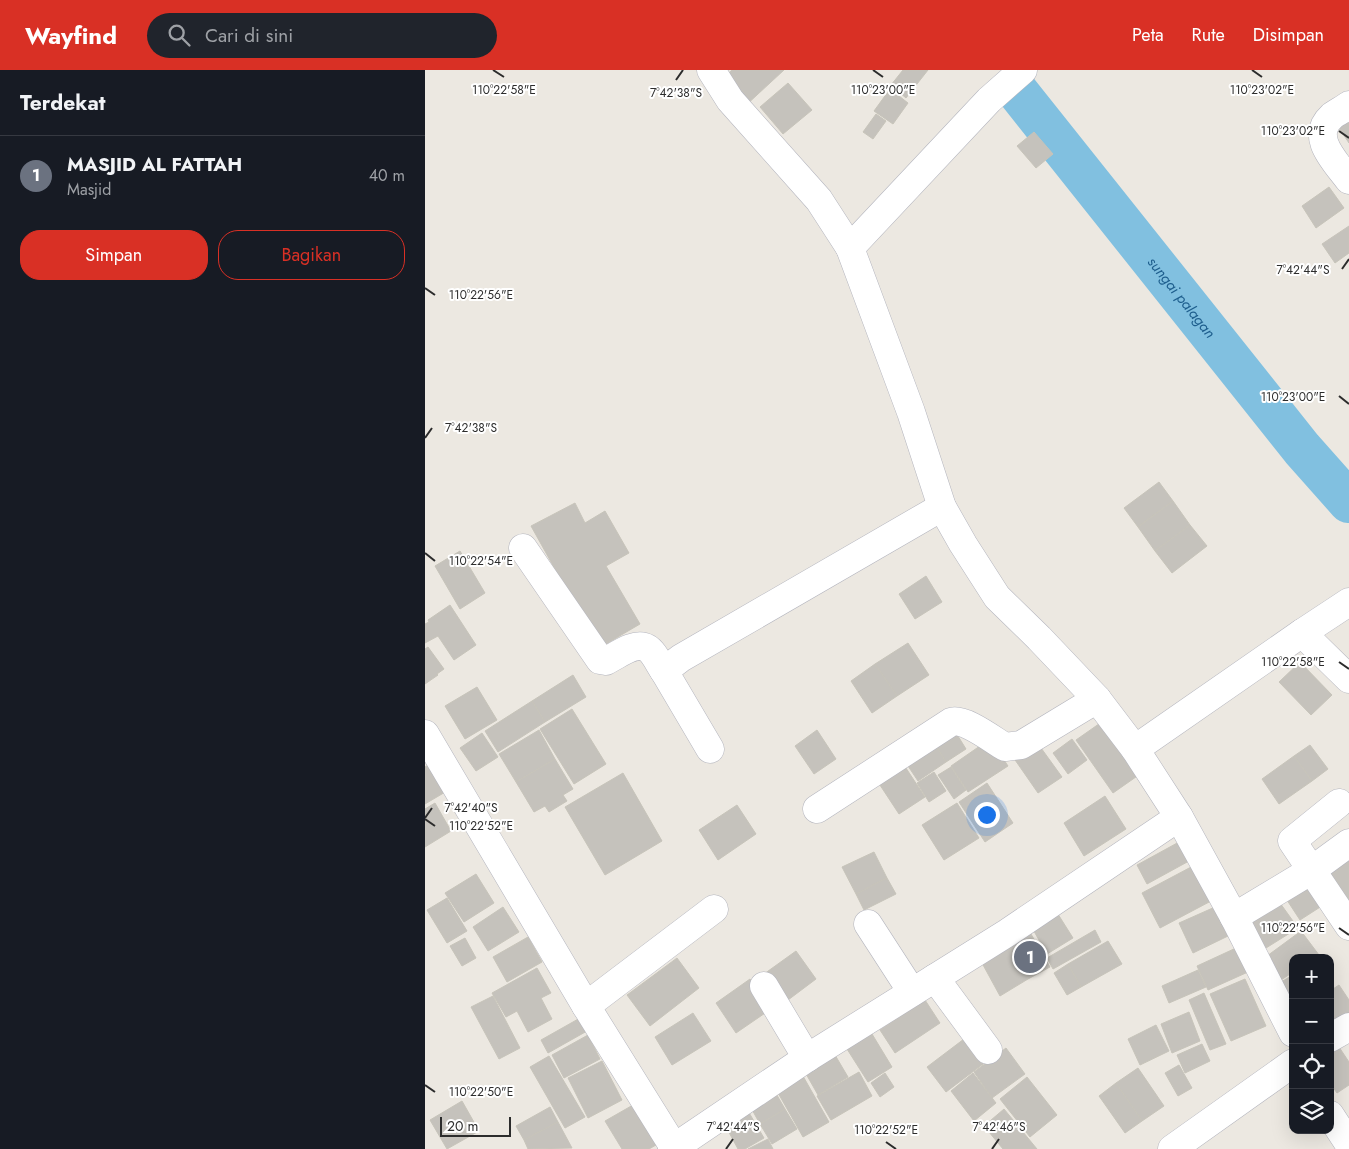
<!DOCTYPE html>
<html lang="id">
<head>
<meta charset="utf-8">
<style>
	body { margin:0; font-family:Jost,sans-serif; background:#20242c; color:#f1f3f6 }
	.controls { position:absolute; right:15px; bottom:15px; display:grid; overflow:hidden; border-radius:10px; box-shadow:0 5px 20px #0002 }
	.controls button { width:45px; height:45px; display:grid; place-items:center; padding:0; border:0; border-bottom:1px solid #363941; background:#171b24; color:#f1f3f6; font:25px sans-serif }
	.scale { position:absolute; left:15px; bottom:12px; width:71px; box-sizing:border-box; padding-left:5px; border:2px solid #2c2c2c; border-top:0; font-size:14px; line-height:18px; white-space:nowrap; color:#2c2c2c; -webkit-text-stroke:4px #fff; paint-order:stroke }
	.you { position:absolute; left:561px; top:744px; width:18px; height:18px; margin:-12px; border:4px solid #fff; border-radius:50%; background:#1a73e8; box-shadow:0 0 0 8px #1a73e833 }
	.badge { display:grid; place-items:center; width:32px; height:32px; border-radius:50%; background:#d93025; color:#fff; font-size:16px; font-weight:700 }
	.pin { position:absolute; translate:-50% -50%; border:2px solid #fff; box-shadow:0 1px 5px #0006 }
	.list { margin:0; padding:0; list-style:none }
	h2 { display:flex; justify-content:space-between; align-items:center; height:65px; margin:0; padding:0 20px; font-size:21px }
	h2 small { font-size:16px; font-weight:400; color:#9ea1a6 }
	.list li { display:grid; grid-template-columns:32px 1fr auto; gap:15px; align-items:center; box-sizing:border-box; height:80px; padding:0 20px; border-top:1px solid #363941 }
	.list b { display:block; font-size:19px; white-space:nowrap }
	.list p { margin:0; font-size:16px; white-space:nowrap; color:#9ea1a6 }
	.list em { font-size:16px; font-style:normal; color:#9ea1a6 }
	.actions { display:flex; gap:10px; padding:15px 20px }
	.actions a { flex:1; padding:11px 0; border:1px solid #d93025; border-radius:20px; text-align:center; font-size:18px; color:#d93025 }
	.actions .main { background:#d93025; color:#fff }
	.icon { flex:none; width:28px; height:28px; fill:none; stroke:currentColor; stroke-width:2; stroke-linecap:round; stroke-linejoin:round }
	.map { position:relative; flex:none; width:924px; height:1079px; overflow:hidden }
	header { display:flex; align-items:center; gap:30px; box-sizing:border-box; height:70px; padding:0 25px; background:#d93025; color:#fff }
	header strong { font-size:24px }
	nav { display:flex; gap:28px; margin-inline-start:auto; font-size:18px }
	.search { width:350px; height:45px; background:#20242c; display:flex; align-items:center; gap:12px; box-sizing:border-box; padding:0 18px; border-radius:28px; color:#9ea1a6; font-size:19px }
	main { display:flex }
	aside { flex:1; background:#171b24 }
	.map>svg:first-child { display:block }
</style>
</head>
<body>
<header>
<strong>Wayfind</strong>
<div class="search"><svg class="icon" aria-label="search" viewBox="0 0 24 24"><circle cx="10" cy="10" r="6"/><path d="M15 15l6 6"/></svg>Cari di sini</div>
<nav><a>Peta</a><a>Rute</a><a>Disimpan</a></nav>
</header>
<main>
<aside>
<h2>Terdekat<small></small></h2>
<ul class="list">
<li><span class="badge" style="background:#6b7280">1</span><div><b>MASJID AL FATTAH</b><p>Masjid</p></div><em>40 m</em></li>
</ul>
<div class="actions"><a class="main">Simpan</a><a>Bagikan</a></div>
</aside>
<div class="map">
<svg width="924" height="1079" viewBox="0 0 924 1079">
	<rect width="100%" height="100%" fill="#ece8e1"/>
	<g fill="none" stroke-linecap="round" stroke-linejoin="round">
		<!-- river -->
		<path stroke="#81c0e0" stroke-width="42" id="s1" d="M592 21 877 379 924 432"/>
	</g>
	<!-- building -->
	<g fill="#c5c2bc" stroke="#c7c4ba">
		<path d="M307 0H359L319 37 295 11Z"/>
		<path d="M478 0H503L481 28 466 15Z"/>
		<path d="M363 13 387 40 358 64 335 37Z"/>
		<path d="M465 19 483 33 468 54 449 41Z"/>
		<path d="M451 44 461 51 448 69 438 62Z"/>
		<path d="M924 51V73L914 58Z"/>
		<path d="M609 62 628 84 611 98 592 76Z"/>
		<path d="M904 117 919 138 891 158 877 136Z"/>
		<path d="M924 156V183L910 193 897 174Z"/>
		<path d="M734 412 748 431 713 457 699 438Z"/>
		<path d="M748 431 765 455 730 481 713 457Z"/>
		<path d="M150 433 160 453 180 441 204 483 181 496 215 554 174 578 106 456Z"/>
		<path d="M765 455 782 476 747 503 730 481Z"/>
		<path d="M35 481 60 523 35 539 10 496Z"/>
		<path d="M501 506 517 532 490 549 474 524Z"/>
		<path d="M25 535 51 575 29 590 13 566 0 573V554L4 552 3 550Z"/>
		<path d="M483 573 504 605 472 626 450 594Z"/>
		<path d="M3 577 19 599 12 604 13 605 0 614V579Z"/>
		<path d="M875 592 907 625 886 645 854 612Z"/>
		<path d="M450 594 472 626 447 643 426 611Z"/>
		<path d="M148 605 161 627 120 652 107 631Z"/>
		<path d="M52 617 72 650 40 669 20 636Z"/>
		<path d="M107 631 120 652 73 682 60 661Z"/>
		<path d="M147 639 181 694 149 714 115 659Z"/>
		<path d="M681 649 718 702 688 723 651 670Z"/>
		<path d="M528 658 541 679 521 692 508 671Z"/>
		<path d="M114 660 130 689 91 712 74 684Z"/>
		<path d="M392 660 411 689 389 704 370 676Z"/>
		<path d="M57 663 73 687 51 701 35 678Z"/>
		<path d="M565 669 583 696 543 722 526 696Z"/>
		<path d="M647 669 662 690 643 704 628 683Z"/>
		<path d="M508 671 521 692 493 711 479 690Z"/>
		<path d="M611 671 637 707 613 723 588 687Z"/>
		<path d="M885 675 903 699 887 711 869 686Z"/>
		<path d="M869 686 887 711 854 734 837 709Z"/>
		<path d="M130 689 148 719 138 725 142 731 124 742 120 736 109 742 91 712Z"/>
		<path d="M10 691 27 718 0 734V697Z"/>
		<path d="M477 692 500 727 474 744 451 709Z"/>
		<path d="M526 697 541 720 529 729 513 705Z"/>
		<path d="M509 702 521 721 504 732 492 713Z"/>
		<path d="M198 703 237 771 180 805 140 737Z"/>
		<path d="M562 713 588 753 560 772 534 732Z"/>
		<path d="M680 726 701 759 659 786 639 753Z"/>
		<path d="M10 733 26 761 0 777V739Z"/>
		<path d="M532 733 554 768 519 790 497 755Z"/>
		<path d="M312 735 331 764 293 790 274 760Z"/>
		<path d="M754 772 764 791 722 814 712 795Z"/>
		<path d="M924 781V840L895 799Z"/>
		<path d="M449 782 462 808 431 824 417 797Z"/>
		<path d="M768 796 786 831 735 858 717 823Z"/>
		<path d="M51 804 69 833 39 852 20 823Z"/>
		<path d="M886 806 903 832 875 850 858 824Z"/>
		<path d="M462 808 471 824 439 840 431 824Z"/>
		<path d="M850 826 873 858 833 883 815 851Z"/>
		<path d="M22 828 42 861 22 873 2 840Z"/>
		<path d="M78 837 94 862 63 881 48 857Z"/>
		<path d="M790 837 803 866 768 883 754 853Z"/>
		<path d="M631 841 648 868 622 884 606 856Z"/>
		<path d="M670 860 676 872 628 899 622 888Z"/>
		<path d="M876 861 894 885 890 888H868V902L856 910 842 886Z"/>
		<path d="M606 864 625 897 603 909 584 877Z"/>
		<path d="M103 867 117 892 82 912 68 887Z"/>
		<path d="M40 868 51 888 37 896 25 876Z"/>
		<path d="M683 871 697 894 656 917 643 894Z"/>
		<path d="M584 877 603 909 575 926 557 893Z"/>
		<path d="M811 878 823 902 783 920 772 896Z"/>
		<path d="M371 881 391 909 359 933 339 904Z"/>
		<path d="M252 888 274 918 225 956 202 925Z"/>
		<path d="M643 894 656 917 642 925 629 903Z"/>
		<path d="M112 898 126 923 116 928 127 949 103 962 92 941 81 947 67 923Z"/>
		<path d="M773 900 781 917 744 933 737 916Z"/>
		<path d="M868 905V940L851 915Z"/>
		<path d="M325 909 346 939 311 963 291 933Z"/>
		<path d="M820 909 841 956 806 971 785 924Z"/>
		<path d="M914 915 924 930V949L905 962V921Z"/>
		<path d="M779 923 801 974 785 980 764 930Z"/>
		<path d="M68 926 95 978 74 989 46 937Z"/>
		<path d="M500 930 515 953 470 983 455 960Z"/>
		<path d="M764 942 775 971 747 983 736 954Z"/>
		<path d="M268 943 286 971 247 995 230 967Z"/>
		<path d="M155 948 162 961 123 983 116 970Z"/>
		<path d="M731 955 744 981 715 995 703 969Z"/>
		<path d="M447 964 467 997 443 1012 422 979Z"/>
		<path d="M163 965 175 989 139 1008 127 985Z"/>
		<path d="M539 969 558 994 521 1022 502 997Z"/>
		<path d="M777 974 785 991 760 1003 752 985Z"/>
		<path d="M912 974 924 992V1015L912 1023 905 1013V979Z"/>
		<path d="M581 978 600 1004 567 1028 549 1002Z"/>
		<path d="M410 985 423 1007 393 1025 380 1002Z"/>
		<path d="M124 986 160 1047 140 1058 105 997Z"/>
		<path d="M177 991 197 1030 163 1048 143 1008Z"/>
		<path d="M754 995 767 1018 753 1026 740 1003Z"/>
		<path d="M713 998 739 1036 717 1051 691 1013Z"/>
		<path d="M374 999 404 1052 378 1067 348 1014Z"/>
		<path d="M434 1002 447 1026 406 1050 392 1026Z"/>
		<path d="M460 1003 469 1017 455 1027 446 1013Z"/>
		<path d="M548 1003 571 1033 549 1051 526 1021Z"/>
		<path d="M602 1007 632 1045 605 1067 575 1029Z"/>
		<path d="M691 1013 717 1051 700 1063 674 1026Z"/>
		<path d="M349 1020 360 1039 335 1054 325 1036Z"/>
		<path d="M37 1031 54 1061 22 1079 5 1050Z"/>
		<path d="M215 1031 238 1071 224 1079H197L180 1051Z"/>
		<path d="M125 1037 133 1052 99 1070 91 1056Z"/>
		<path d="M360 1039 372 1059 347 1074 335 1054Z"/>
		<path d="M579 1039 612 1079H578L559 1056Z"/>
		<path d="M323 1041 339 1068 320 1079H313L300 1055Z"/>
		<path d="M133 1052 147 1078 103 1079 99 1070Z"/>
		<path d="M343 1069 348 1079H323Z"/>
	</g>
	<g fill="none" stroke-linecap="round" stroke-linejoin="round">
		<defs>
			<g id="minor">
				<path d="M286 0 305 30 394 130 425 178 486 342 517 437 538 474 572 527 614 568 672 629 710 679 754 747 809 847 868 963"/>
				<path d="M924 35C919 39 912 42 907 46 884 67 910 91 924 110"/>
				<path d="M425 178 564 30 598 0"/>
				<path d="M98 478 175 590 181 591C191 586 210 571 222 578 229 582 234 594 239 601"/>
				<path d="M877 563 924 609"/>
				<path d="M0 664 161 936 250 1079"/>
				<path d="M285 679 239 601 256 588 517 437"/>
				<path d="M710 679 877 563 924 532"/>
				<path d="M914 733 867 771 924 856"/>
				<path d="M392 739 526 652C538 647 568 670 580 677L596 675 672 629"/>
				<path d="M809 847 887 800 924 773"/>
				<path d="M443 854 487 922"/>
				<path d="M510 908 563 980"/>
				<path d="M339 916 382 988"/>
				<path d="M161 936 289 839"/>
				<path d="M905 968 924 957"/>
				<path d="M905 1045 924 1074"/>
				<path d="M247 1079 382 988 582 863 754 747"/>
				<path d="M747 1079 868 993"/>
			</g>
		</defs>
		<!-- minor casing -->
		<use href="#minor" stroke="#b4b5be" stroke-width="29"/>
		<!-- minor -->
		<use href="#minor" stroke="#fff" stroke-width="28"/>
	</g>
	<!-- ticks -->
	<path fill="none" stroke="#2c2c2c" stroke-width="2" d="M68 0 79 7M448 0 458 7M827 0 837 7M251 10 258 0M914 61 924 68M917 199 924 189M0 218 10 225M914 326 924 334M0 368 7 358M0 483 10 491M914 592 924 599M0 748 7 738M0 749 10 756M914 858 924 865M0 1015 10 1022M461 1072 471 1079M301 1079 308 1069M567 1079 574 1069"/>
	<g text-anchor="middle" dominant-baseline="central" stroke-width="4" stroke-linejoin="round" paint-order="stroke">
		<!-- water labels -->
		<g font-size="15" font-style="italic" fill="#1f5f8e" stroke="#fff">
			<text stroke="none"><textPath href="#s1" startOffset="264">sungai palagan</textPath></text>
		</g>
	</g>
	<g font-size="12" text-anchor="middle" fill="#2c2c2c" stroke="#fff" stroke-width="4" stroke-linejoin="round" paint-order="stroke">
		<text x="79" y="24">110°22'58"E</text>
		<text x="458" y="24">110°23'00"E</text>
		<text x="837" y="24">110°23'02"E</text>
		<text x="251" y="27">7°42'38"S</text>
		<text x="868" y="65">110°23'02"E</text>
		<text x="878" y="204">7°42'44"S</text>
		<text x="56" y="229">110°22'56"E</text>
		<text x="868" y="331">110°23'00"E</text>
		<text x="46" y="362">7°42'38"S</text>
		<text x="56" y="495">110°22'54"E</text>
		<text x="868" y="596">110°22'58"E</text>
		<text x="46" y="742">7°42'40"S</text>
		<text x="56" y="760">110°22'52"E</text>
		<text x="868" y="862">110°22'56"E</text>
		<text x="56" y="1026">110°22'50"E</text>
		<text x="308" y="1061">7°42'44"S</text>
		<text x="574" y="1061">7°42'46"S</text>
		<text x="461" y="1064">110°22'52"E</text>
	</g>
</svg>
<div class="controls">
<button>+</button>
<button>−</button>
<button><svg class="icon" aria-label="locate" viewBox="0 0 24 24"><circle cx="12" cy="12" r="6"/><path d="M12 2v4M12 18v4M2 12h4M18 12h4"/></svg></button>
<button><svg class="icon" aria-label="layers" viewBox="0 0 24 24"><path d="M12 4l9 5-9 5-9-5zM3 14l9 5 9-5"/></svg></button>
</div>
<div class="scale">20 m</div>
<div class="you"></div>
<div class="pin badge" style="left:605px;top:887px;background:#6b7280">1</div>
</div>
</main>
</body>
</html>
